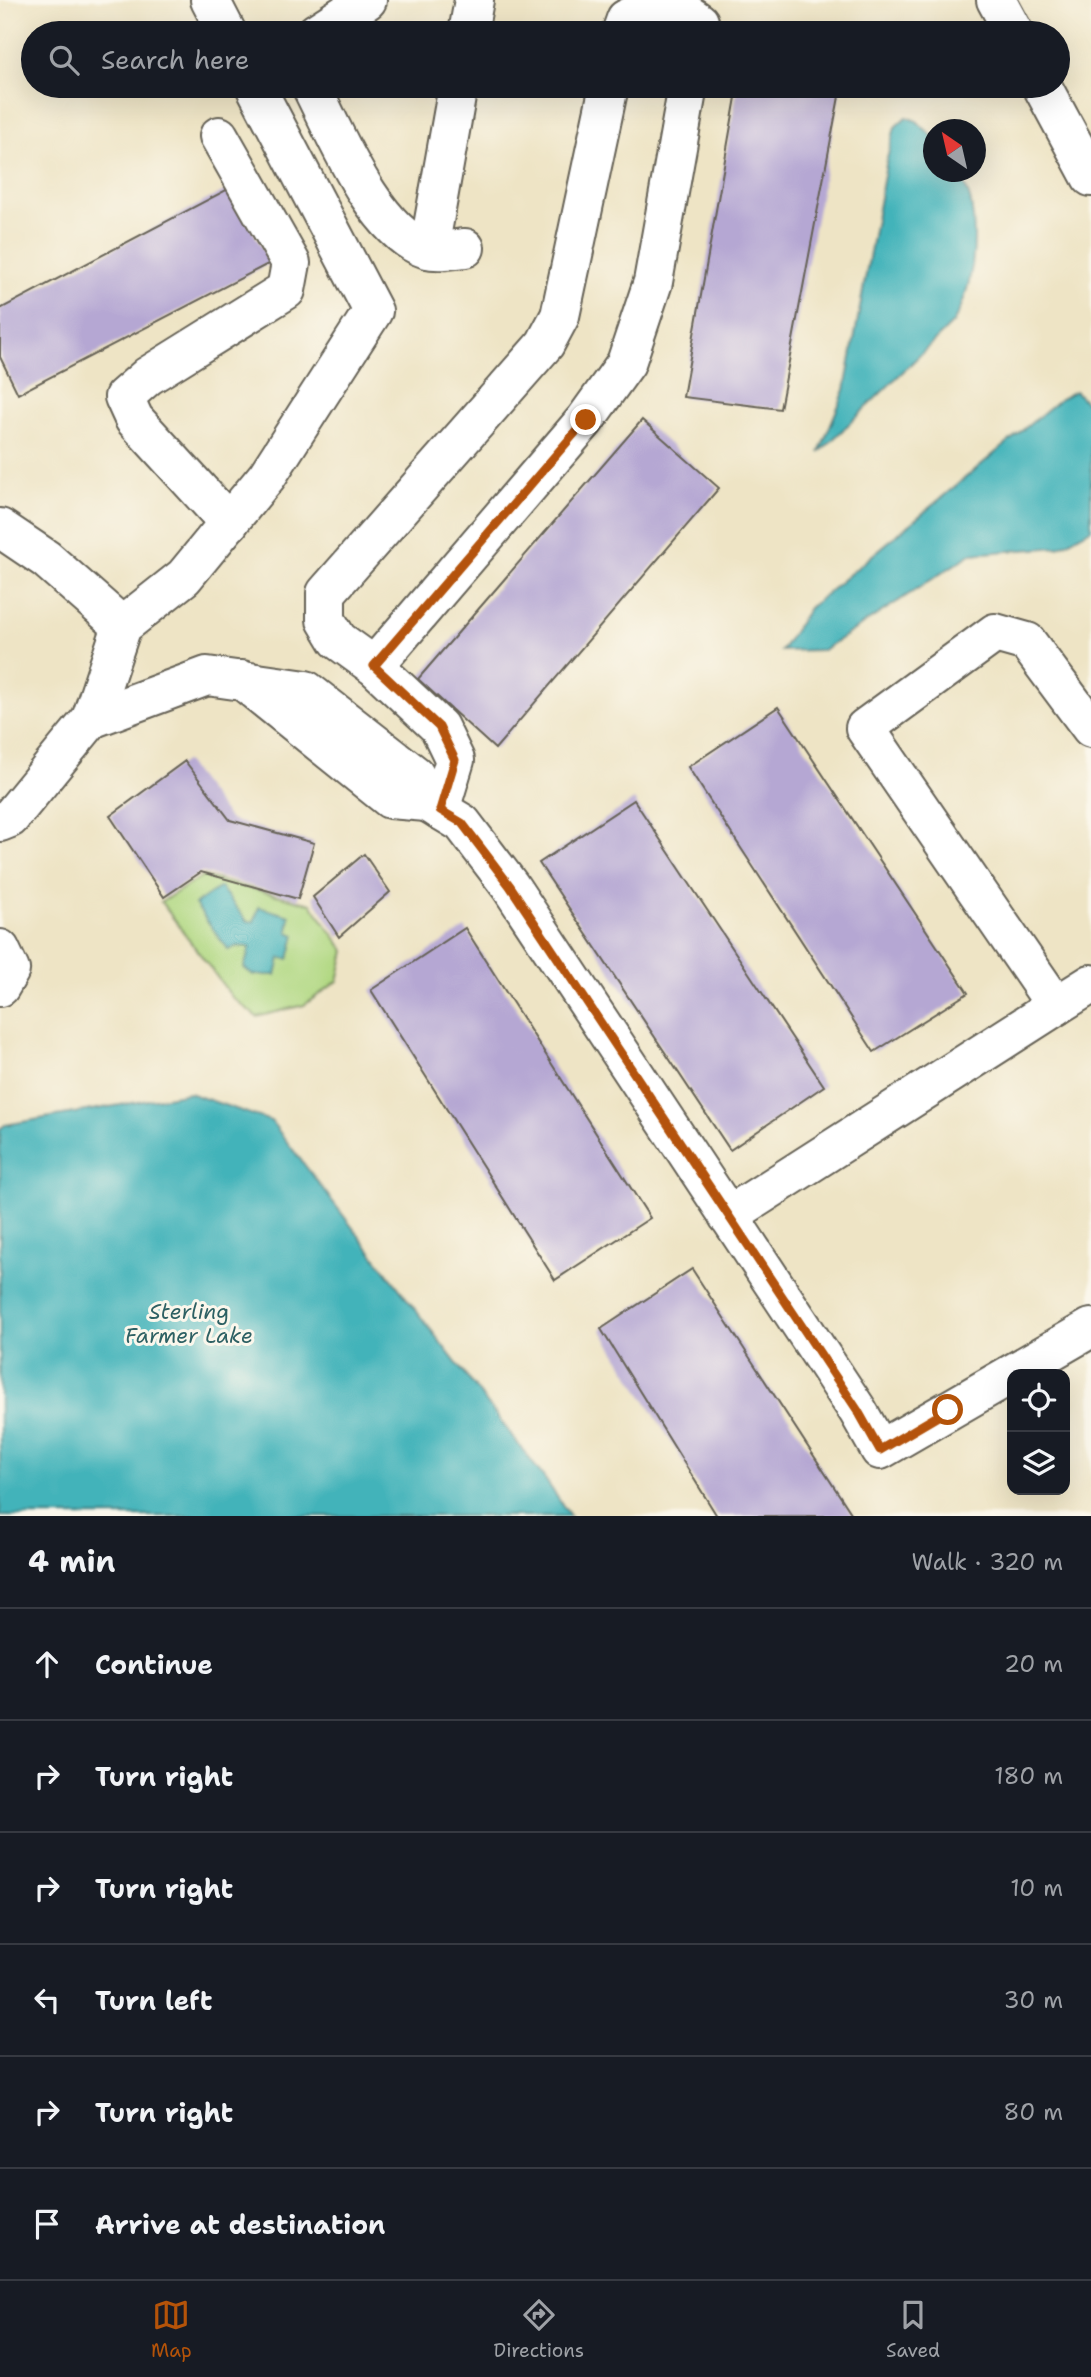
<!DOCTYPE html>
<html lang="en">
<head>
<meta charset="utf-8">
<style>
	body { margin:0; font-family:"Shantell Sans",sans-serif; background:#242831; color:#f1f3f6 }
	.controls { position:absolute; right:21px; bottom:21px; display:grid; overflow:hidden; border-radius:14px; box-shadow:0 7px 28px #0002 }
	.controls button { width:63px; height:63px; display:grid; place-items:center; padding:0; border:0; border-bottom:2px solid #363941; background:#171b24; color:#f1f3f6; font:35px sans-serif }
	.compass { position:absolute; left:923px; top:119px; width:63px; height:63px; border-radius:50%; background:#171b24; box-shadow:0 7px 28px #0002; rotate:326deg }
	.stop { position:absolute; width:21px; height:21px; margin:-16px; border:5px solid #b45309; border-radius:50%; background:#fff }
	.stop.end { background:#b45309; border-color:#fff; box-shadow:0 2px 7px #0008 }
	.list { margin:0; padding:0; list-style:none }
	h2 { display:flex; justify-content:space-between; align-items:center; height:91px; margin:0; padding:0 28px; font-size:30px }
	h2 small { font-size:23px; font-weight:400; color:#9ea1a6 }
	.list li { display:grid; grid-template-columns:46px 1fr auto; gap:21px; align-items:center; box-sizing:border-box; height:112px; padding:0 28px; border-top:2px solid #363941 }
	.list b { display:block; font-size:26px; white-space:nowrap }
	.list em { font-size:23px; font-style:normal; color:#9ea1a6 }
	.icon { flex:none; width:38px; height:38px; fill:none; stroke:currentColor; stroke-width:2; stroke-linecap:round; stroke-linejoin:round }
	.map { position:relative; flex:none; width:1091px; height:1516px; overflow:hidden }
	.search { position:absolute; background:#171b24; box-shadow:0 7px 28px #0002; left:21px; right:21px; top:21px; height:77px; display:flex; align-items:center; gap:18px; box-sizing:border-box; padding:0 24px; border-radius:38px; color:#9ea1a6; font-size:26px }
	.sheet { height:763px; background:#171b24 }
	nav { display:flex; justify-content:space-around; align-items:center; box-sizing:border-box; height:98px; border-top:2px solid #363941; background:#171b24; font-size:19px; color:#9ea1a6 }
	nav a { display:grid; justify-items:center; gap:4px }
	nav .on { color:#b45309 }
	.map>svg:first-child { display:block }
</style>
</head>
<body>
<div class="map">
<svg width="1091" height="1516" viewBox="0 0 1091 1516">
	<rect width="100%" height="100%" fill="#fbf7ec"/>
	<filter id="ink" filterUnits="userSpaceOnUse"><feTurbulence type="fractalNoise" baseFrequency=".0143" numOctaves="2"/><feDisplacementMap in="SourceGraphic" scale="14" xChannelSelector="R" yChannelSelector="G"/><feConvolveMatrix kernelMatrix="1 2 1 2 8 2 1 2 1" color-interpolation-filters="sRGB"/></filter>
	<filter id="wash" filterUnits="userSpaceOnUse"><feTurbulence type="fractalNoise" baseFrequency=".00686" numOctaves="4" result="noise"/><feDisplacementMap in="SourceGraphic" scale="28" xChannelSelector="R" yChannelSelector="G"/><feGaussianBlur stdDeviation="1.57" result="paint"/><feColorMatrix in="noise" values="0 0 0 0 0 0 0 0 0 0 0 0 0 0 0 0 0 1.4 0 .05"/><feComposite in="paint" operator="in"/></filter>
	<g filter="url(#wash)">
		<rect width="100%" height="100%" fill="#eee4c5"/>
		<!-- green -->
		<path fill="#b1d882" stroke="#667a4f" stroke-width="2" d="M203 876 311 904 345 951 338 981 304 1005 257 1017 232 997 161 902Z"/>
		<!-- water -->
		<g fill="#42b3ba" stroke="#2f686b" stroke-width="2">
			<path d="M906 117 917 121 933 137 934 172H959C963 181 969 193 971 203 978 242 973 289 953 323L819 453 845 390 887 159 895 127Z"/>
			<path d="M1075 391 1091 408V529L1059 547 971 554 823 650 781 651 809 608 1060 399Z"/>
			<path d="M220 887 247 921 254 922 259 907 290 916 288 932 295 935 289 959 280 958 276 975H253L244 968 250 947 238 946 228 950 195 904Z"/>
			<path d="M189 1093 271 1121 545 1479 570 1516H0V1129L5 1125Z"/>
		</g>
		<g id="blocks">
			<!-- building -->
			<g fill="#b5a7d3">
				<path d="M738 86H841L780 409 683 397Z"/>
				<path d="M230 188 270 263 18 394 0 357V309Z"/>
				<path d="M642 420 719 488 495 749 418 679Z"/>
				<path d="M778 707 968 993 874 1052 688 767Z"/>
				<path d="M185 761 230 820 314 843 298 899 201 872 164 897 110 816Z"/>
				<path d="M634 800 824 1086 730 1150 539 863Z"/>
				<path d="M364 854 390 892 339 937 313 897Z"/>
				<path d="M465 928 650 1218 555 1280 371 990Z"/>
				<path d="M692 1269 853 1516H717L601 1329Z"/>
			</g>
		</g>
	</g>
	<g filter="url(#ink)">
		<use href="#blocks" fill-opacity="0" stroke="#666257" stroke-width="2"/>
		<g fill="none" stroke-linecap="round" stroke-linejoin="round">
			<defs>
				<g id="minor">
					<path d="M210 0 227 33"/>
					<path d="M996 0 1014 33"/>
					<path d="M316 33 367 0"/>
					<path d="M468 33 474 0"/>
					<path d="M621 33 626 19C659 3 669 0 699 22L698 33"/>
					<path d="M311 86C335 133 375 233 427 249 438 252 454 249 465 248"/>
					<path d="M1042 86 1091 177"/>
					<path d="M219 136 291 263 286 290 148 376 124 397 134 419 229 523"/>
					<path d="M429 249 458 86"/>
					<path d="M0 528 46 559 122 626"/>
					<path d="M374 666 585 420 626 363 653 282 688 86"/>
					<path d="M91 719 207 676 306 690 415 775 427 802 390 799 242 680"/>
					<path d="M427 802 462 823 510 886 858 1411 880 1450 1091 1328"/>
					<path d="M440 810 455 760 439 727 374 666 338 640 326 620V593L545 344 560 316 609 86"/>
					<path d="M0 822 10 818 91 719 122 626 184 577 267 476 373 311 255 86"/>
					<path d="M0 949 10 970 0 987"/>
					<path d="M1056 1006 1091 984"/>
					<path d="M728 1216 1056 1006 865 728 995 633 1027 642 1091 728"/>
				</g>
			</defs>
			<!-- minor casing -->
			<use href="#minor" stroke="#666257" stroke-width="42"/>
			<!-- minor -->
			<use href="#minor" stroke="#fff" stroke-width="38"/>
		</g>
	</g>
	<g fill="none" stroke-linecap="round" stroke-linejoin="round" filter="url(#ink)">
		<!-- route -->
		<path stroke="#b45309" stroke-width="9" d="M586 420 374 666 439 727 455 760 440 810 462 823 510 886 858 1411 880 1450 948 1410"/>
	</g>
	<g text-anchor="middle" dominant-baseline="central" stroke-width="6" stroke-linejoin="round" paint-order="stroke">
		<!-- water labels -->
		<g font-size="21" font-style="italic" fill="#2d6063" stroke="#fbf7ec">
			<text x="189" y="1312">Sterling<tspan x="189" dy="24">Farmer Lake</tspan></text>
		</g>
	</g>
</svg>
<div class="controls">
<button><svg class="icon" aria-label="locate" viewBox="0 0 24 24"><circle cx="12" cy="12" r="6"/><path d="M12 2v4M12 18v4M2 12h4M18 12h4"/></svg></button>
<button><svg class="icon" aria-label="layers" viewBox="0 0 24 24"><path d="M12 4l9 5-9 5-9-5zM3 14l9 5 9-5"/></svg></button>
</div>
<svg class="compass" viewBox="-18 -18 36 36"><path d="M0-13l5 13h-10z" fill="#e53935"/><path d="M0 13l5-13h-10z" fill="#9ea1a6"/></svg>
<div class="stop" style="left:948px;top:1410px"></div>
<div class="stop end" style="left:586px;top:420px"></div>
<div class="search"><svg class="icon" aria-label="search" viewBox="0 0 24 24"><circle cx="10" cy="10" r="6"/><path d="M15 15l6 6"/></svg>Search here</div>
</div>
<section class="sheet">
<h2>4 min<small>Walk · 320 m</small></h2>
<ul class="list">
<li><svg class="icon" aria-label="ahead" viewBox="0 0 24 24"><path d="M12 20V5M6 11l6-6 6 6"/></svg><div><b>Continue</b></div><em>20 m</em></li>
<li><svg class="icon" aria-label="right" viewBox="0 0 24 24"><path d="M7 20v-9h11M14 6l5 5-5 5"/></svg><div><b>Turn right</b></div><em>180 m</em></li>
<li><svg class="icon" aria-label="right" viewBox="0 0 24 24"><path d="M7 20v-9h11M14 6l5 5-5 5"/></svg><div><b>Turn right</b></div><em>10 m</em></li>
<li><svg class="icon" aria-label="left" viewBox="0 0 24 24"><path d="M17 20v-9H6M10 6l-5 5 5 5"/></svg><div><b>Turn left</b></div><em>30 m</em></li>
<li><svg class="icon" aria-label="right" viewBox="0 0 24 24"><path d="M7 20v-9h11M14 6l5 5-5 5"/></svg><div><b>Turn right</b></div><em>80 m</em></li>
<li><svg class="icon" aria-label="arrive" viewBox="0 0 24 24"><path d="M6 21V4h12l-3 4 3 4H6"/></svg><div><b>Arrive at destination</b></div></li>
</ul>
</section>
<nav>
<a class="on"><svg class="icon" aria-label="map" viewBox="0 0 24 24"><path d="M3 6l6-2 6 2 6-2v14l-6 2-6-2-6 2zM9 4v14M15 6v14"/></svg>Map</a>
<a><svg class="icon" aria-label="directions" viewBox="0 0 24 24"><path d="M12 3l9 9-9 9-9-9zM9 14v-3h6M13 9l2 2-2 2"/></svg>Directions</a>
<a><svg class="icon" aria-label="saved" viewBox="0 0 24 24"><path d="M7 4h10v16l-5-4-5 4z"/></svg>Saved</a>
</nav>
</body>
</html>
